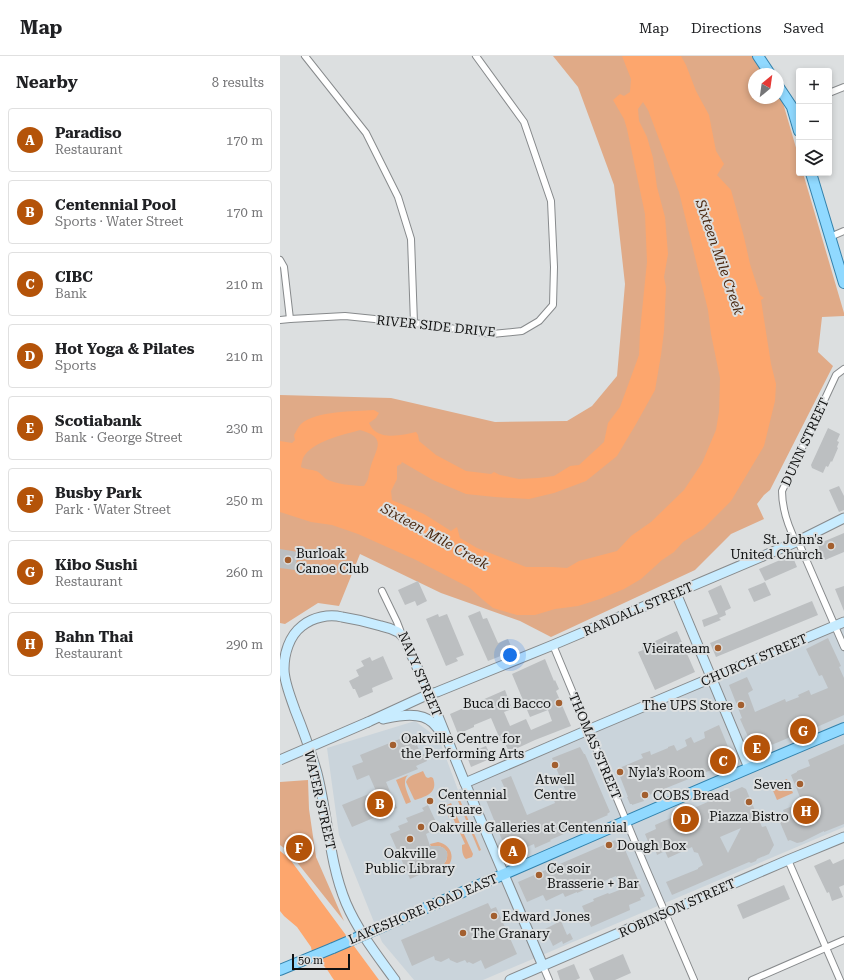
<!DOCTYPE html>
<html lang="en">
<head>
<meta charset="utf-8">
<style>
	body { margin:0; font-family:"Roboto Serif",serif; background:#f2f2f2; color:#202124 }
	.controls { position:absolute; right:12px; top:12px; display:grid; overflow:hidden; border-radius:4px; box-shadow:0 2px 6px #0003 }
	.controls button { width:36px; height:36px; display:grid; place-items:center; padding:0; border:0; border-bottom:1px solid #e0e0e0; background:#fff; color:#202124; font:20px sans-serif }
	.compass { position:absolute; left:468px; top:12px; width:36px; height:36px; border-radius:50%; background:#fff; box-shadow:0 2px 6px #0003; rotate:29deg }
	.scale { position:absolute; left:12px; bottom:10px; width:58px; box-sizing:border-box; padding-left:4px; border:2px solid #101111; border-top:0; font-size:11px; line-height:14px; white-space:nowrap; color:#101111; -webkit-text-stroke:3px #dcdfe0; paint-order:stroke }
	.you { position:absolute; left:230px; top:599px; width:14px; height:14px; margin:-10px; border:3px solid #fff; border-radius:50%; background:#1a73e8; box-shadow:0 0 0 6px #1a73e833 }
	.badge { display:grid; place-items:center; width:26px; height:26px; border-radius:50%; background:#b45309; color:#fff; font-size:13px; font-weight:700 }
	.pin { position:absolute; translate:-50% -50%; border:2px solid #fff; box-shadow:0 1px 4px #0006 }
	.list { margin:0; padding:0; list-style:none }
	h2 { display:flex; justify-content:space-between; align-items:center; height:52px; margin:0; padding:0 16px; font-size:17px }
	h2 small { font-size:13px; font-weight:400; color:#757577 }
	.list li { display:grid; grid-template-columns:26px 1fr auto; gap:12px; align-items:center; box-sizing:border-box; height:64px; margin:0 8px 8px; padding:0 8px; border:1px solid #e0e0e0; border-radius:4px }
	.list b { display:block; font-size:15px; white-space:nowrap }
	.list p { margin:0; font-size:13px; white-space:nowrap; color:#757577 }
	.list em { font-size:13px; font-style:normal; color:#757577 }
	.icon { flex:none; width:22px; height:22px; fill:none; stroke:currentColor; stroke-width:2; stroke-linecap:round; stroke-linejoin:round }
	.map { position:relative; flex:none; width:564px; height:924px; overflow:hidden }
	header { display:flex; align-items:center; gap:24px; box-sizing:border-box; height:56px; padding:0 20px; background:#fff; border-bottom:1px solid #e0e0e0 }
	header strong { font-size:19px }
	nav { display:flex; gap:22px; margin-inline-start:auto; font-size:14px }
	main { display:flex }
	aside { flex:1; background:#fff }
	.map>svg:first-child { display:block }
</style>
</head>
<body>
<header>
<strong>Map</strong>
<nav><a>Map</a><a>Directions</a><a>Saved</a></nav>
</header>
<main>
<aside>
<h2>Nearby<small>8 results</small></h2>
<ul class="list">
<li><span class="badge">A</span><div><b>Paradiso</b><p>Restaurant</p></div><em>170 m</em></li>
<li><span class="badge">B</span><div><b>Centennial Pool</b><p>Sports · Water Street</p></div><em>170 m</em></li>
<li><span class="badge">C</span><div><b>CIBC</b><p>Bank</p></div><em>210 m</em></li>
<li><span class="badge">D</span><div><b>Hot Yoga &amp; Pilates</b><p>Sports</p></div><em>210 m</em></li>
<li><span class="badge">E</span><div><b>Scotiabank</b><p>Bank · George Street</p></div><em>230 m</em></li>
<li><span class="badge">F</span><div><b>Busby Park</b><p>Park · Water Street</p></div><em>250 m</em></li>
<li><span class="badge">G</span><div><b>Kibo Sushi</b><p>Restaurant</p></div><em>260 m</em></li>
<li><span class="badge">H</span><div><b>Bahn Thai</b><p>Restaurant</p></div><em>290 m</em></li>
</ul>
</aside>
<div class="map">
<svg width="564" height="924" viewBox="0 0 564 924">
	<rect width="100%" height="100%" fill="#dcdfe0"/>
	<!-- built -->
	<path fill="#cad4db" d="M564 564V771L203 924H134L102 886 59 779 47 692 135 665 159 683 178 734 456 617Z"/>
	<!-- green -->
	<g fill="#e0aa87">
		<path d="M273 0H474L486 18H474V42H498V36L501 40 519 102V117H523L564 257V260L542 261 538 296 553 310 490 434 484 439 477 448 484 463 451 478 415 514 271 581 240 565 161 537 80 498 59 550 38 547 5 568 0 567V339L111 342 215 366 287 365 312 350 337 320 345 228 334 129 298 31Z"/>
		<path d="M143 715 146 721 148 722 151 721 153 722C158 736 148 740 135 744L134 743 126 726C128 719 137 718 143 715Z"/>
		<path d="M128 719C121 726 128 737 131 746L126 748 116 724Z"/>
		<path d="M507 723 513 737 497 744 491 730Z"/>
		<path d="M28 724 29 753 36 801 64 865 8 795 0 789V726Z"/>
		<path d="M180 744 201 794 199 795 178 745Z"/>
		<path d="M171 747 182 772 178 773 173 762H169L168 759 166 758 164 752 165 750Z"/>
		<path d="M183 776 193 798 192 801 186 803C182 800 182 793 182 789L185 788 180 777Z"/>
		<path d="M158 786C173 789 177 806 163 814L161 810C166 807 168 802 167 796 163 790 158 789 151 791L150 788Z"/>
	</g>
	<!-- water -->
	<g fill="#fda66d" fill-rule="evenodd">
		<path d="M342 0H401L406 9 416 35 429 59 436 95 444 108 437 119 451 134 464 181 470 208 480 239 484 242 481 244 491 308 496 328 495 345 484 390 451 445 423 473 403 486 394 496 382 504 361 523 344 533 320 543 298 550 275 553 255 559H237L213 552 202 543 190 532 136 504 78 478 52 469 31 466 0 456V385L12 387 15 384 14 379C16 376 18 371 21 368 37 354 74 356 94 354L99 357 96 362 89 367C90 369 92 373 95 375 105 383 124 379 136 376L138 379 139 385 156 399 186 415 211 418 214 416 220 419 239 423 258 422 274 420 290 410 299 409 324 386 328 367 340 351 359 299 360 275 367 206 365 158 347 73 344 63 333 44 340 38 344 40 350 36 351 23ZM363 46 368 54 399 136 428 254 431 278 440 322 439 356 436 374 422 407 404 434 371 466 351 480 337 495 299 505 287 512 273 511H246L197 492 180 482 177 471 171 475 144 458 112 444 111 435 117 423V410L121 408 122 406 153 424 186 438 215 441 249 443 274 437 306 425 337 400 356 368 375 334 381 299 384 275 386 231 384 221 388 198 385 161 377 131 373 102 367 81 359 65 358 53ZM80 374C109 382 95 393 90 413 88 421 89 423 84 430 73 430 56 428 46 423 43 421 40 416 36 415 31 413 26 414 21 411 21 409 22 405 23 402 32 385 63 379 80 374Z"/>
		<path d="M0 795 9 802 99 924H54C51 920 48 914 44 910 39 905 32 899 31 891L17 871 4 860 0 855Z"/>
	</g>
	<!-- building -->
	<g fill="#bcbfc1" fill-rule="evenodd">
		<path d="M548 372 560 378 557 385 559 386 557 391 558 392 552 406 551 405 548 411 546 410 543 417 532 412 531 409Z"/>
		<path d="M559 430 564 440V454L559 456 549 434Z"/>
		<path d="M564 477V496L545 504 544 501 541 503 537 493 539 492 538 488Z"/>
		<path d="M0 493 18 496 15 514 0 512Z"/>
		<path d="M512 499 517 511 485 525 479 513Z"/>
		<path d="M138 525 147 545 137 550 135 545 125 549 118 534Z"/>
		<path d="M485 526 491 539 474 546 468 533Z"/>
		<path d="M441 529 451 552 445 555 446 559 439 562 441 564 424 571 422 564 438 558 428 535Z"/>
		<path d="M564 530V555L555 533Z"/>
		<path d="M532 545 538 559 436 601 430 587Z"/>
		<path d="M200 555 203 563 207 562 218 587 228 583 233 595 208 605 188 560Z"/>
		<path d="M158 558 159 561 167 558 184 599 176 602 178 605 166 610 146 563Z"/>
		<path d="M397 575 415 616 375 634 358 596 363 594 362 591Z"/>
		<path d="M548 582 561 610 559 611 564 622V659L521 678 520 677 475 696 460 663 462 662 449 629 467 621 473 634 468 637 475 656 505 643 506 646 519 641 518 639 529 634 531 639 548 632 542 619 539 620 526 593Z"/>
		<path d="M103 600 113 623 92 632 93 636 79 642 75 633H73L69 625 79 620 76 614 84 610 81 605 90 601 92 605Z"/>
		<path d="M265 603 274 625 275 624 279 633 276 635 291 670 255 684 229 696 225 687 222 688 211 662 194 669V671L178 678 170 658 225 634 232 653 224 656 230 670 246 663 251 674 272 665 268 654 250 661 232 618Z"/>
		<path d="M439 669 453 703 437 710V712L426 716 369 739V740L363 743 364 745 352 749V748H350L347 741H348L337 713 363 702 361 698 370 695 371 699 388 692V691L394 689 397 695 407 690 405 684 411 681 414 687 425 682 424 676Z"/>
		<path d="M127 680 130 686 132 685 135 690 137 689 141 699 144 698 147 705 136 710 138 713 106 726 117 752 72 771 62 749 96 735 89 719 77 724 72 710 83 706 80 699Z"/>
		<path d="M564 688V768L544 776V775L522 786 517 787 510 784 508 785 499 764 503 762 505 758 503 754 522 746 511 719 517 716V715L530 710 528 704Z"/>
		<path d="M206 690 212 702 191 711 186 698Z"/>
		<path d="M300 691 304 698H305L330 756 327 758 328 759 270 784 271 785 255 792 254 788 228 799 206 744 226 735 221 724 231 720 247 759 275 747 273 742 286 736 272 702Z"/>
		<path d="M462 731 466 733 482 771 486 770 494 789 489 798 477 803 476 805 471 807 469 806 392 839 386 826 418 813V812L423 809 418 797 414 796 412 791 388 802 385 795 377 799 375 793 372 795 365 778 376 773 375 769ZM461 772 448 797 440 781Z"/>
		<path d="M148 749 156 766 149 769 152 775 146 778 150 790H159L164 792 167 796V802L164 808 130 823 110 778 120 774 118 770 128 766 126 762 144 755 142 752Z"/>
		<path d="M340 782 365 840 360 842 361 844 349 849 350 854 311 871 302 850 314 845 313 843 328 837 329 838 342 833 336 820 297 837V836L285 841 283 837 266 845 263 839 247 846 238 826Z"/>
		<path d="M550 803 553 808 564 803V829L559 831 563 841 552 845 549 836 547 837 534 810Z"/>
		<path d="M504 829 510 843 463 863 457 849Z"/>
		<path d="M208 847 211 853 216 851 237 898 205 913 201 904 193 908 189 906 187 907 185 904 177 907 170 904 169 902 161 906 155 904 154 900 132 910 121 884Z"/>
		<path d="M281 865 287 879 290 877 293 883 283 888 282 885 273 890 265 873Z"/>
		<path d="M343 898 351 917 335 924H314L309 913Z"/>
		<path d="M294 908 300 922 296 924H280L277 915Z"/>
	</g>
	<g fill="none" stroke-linecap="round" stroke-linejoin="round">
		<defs>
			<g id="street">
				<path d="M25 0 86 77 118 141 131 183 134 267"/>
				<path d="M549 37 564 31"/>
				<path d="M550 181 564 175"/>
				<path d="M0 204 4 211 10 263"/>
				<path d="M0 264 10 263 65 260 134 267 212 278 242 275 259 265 273 249 274 211 271 145 244 66 196 0"/>
				<path d="M518 485 564 591"/>
				<path d="M516 486C508 470 502 453 502 435L556 319 564 313"/>
				<path d="M102 535 117 566 122 579"/>
				<path d="M273 589 365 810 414 924"/>
				<path d="M508 804 560 924"/>
				<path d="M263 910 269 924"/>
				<path d="M472 924 564 884"/>
			</g>
			<g id="secondary">
				<path d="M396 537 469 712"/>
				<path d="M103 663C118 660 140 655 153 667 156 670 160 675 163 679"/>
				<path d="M88 666 149 638 157 636 273 589 516 486 564 462"/>
				<path d="M185 727 308 674 564 566"/>
				<path d="M115 924C97 899 78 875 66 847 49 806 48 760 37 717 31 696 23 674 15 654 11 642 4 626 4 613 4 598 9 580 22 570 33 561 49 558 62 561 75 563 88 566 101 570 106 571 112 573 118 576 120 577 122 580 124 582L149 638 185 727 263 910"/>
				<path d="M230 924 508 804 564 781"/>
			</g>
			<g id="primary">
				<path d="M478 0 490 18"/>
				<path d="M498 30 512 51 519 75"/>
				<path d="M531 117 564 227"/>
				<path d="M118 864C267 800 415 734 564 672"/>
				<path d="M0 914 53 892"/>
			</g>
		</defs>
		<!-- street casing -->
		<use href="#street" stroke="#878a8c" stroke-width="8"/>
		<!-- secondary casing -->
		<use href="#secondary" stroke="#878a8c" stroke-width="11"/>
		<!-- primary casing -->
		<use href="#primary" stroke="#3382ac" stroke-width="12"/>
		<!-- street -->
		<use href="#street" stroke="#fff" stroke-width="6"/>
		<!-- secondary -->
		<use href="#secondary" stroke="#c8ecff" stroke-width="9"/>
		<!-- primary -->
		<use href="#primary" stroke="#90d9ff" stroke-width="10"/>
		<defs>
			<path id="secondary-bridge" d="M0 704 88 666"/>
			<path id="primary-bridge" d="M53 892 118 864"/>
		</defs>
		<!-- secondary-bridge casing -->
		<use href="#secondary-bridge" stroke="#878a8c" stroke-width="11" stroke-linecap="butt"/>
		<!-- primary-bridge casing -->
		<use href="#primary-bridge" stroke="#3382ac" stroke-width="12" stroke-linecap="butt"/>
		<!-- secondary-bridge -->
		<use href="#secondary-bridge" stroke="#c8ecff" stroke-width="9"/>
		<!-- primary-bridge -->
		<use href="#primary-bridge" stroke="#90d9ff" stroke-width="10"/>
	</g>
	<!-- markers -->
	<g fill="#a35f2f" stroke="#dcdfe0" stroke-width="1.5">
		<circle cx="551" cy="490" r="4"/>
		<circle cx="8" cy="504" r="4"/>
		<circle cx="438" cy="592" r="4"/>
		<circle cx="279" cy="647" r="4"/>
		<circle cx="461" cy="649" r="4"/>
		<circle cx="113" cy="689" r="4"/>
		<circle cx="275" cy="709" r="4"/>
		<circle cx="340" cy="716" r="4"/>
		<circle cx="520" cy="728" r="4"/>
		<circle cx="365" cy="739" r="4"/>
		<circle cx="150" cy="745" r="4"/>
		<circle cx="469" cy="746" r="4"/>
		<circle cx="141" cy="771" r="4"/>
		<circle cx="130" cy="783" r="4"/>
		<circle cx="329" cy="789" r="4"/>
		<circle cx="259" cy="819" r="4"/>
		<circle cx="214" cy="860" r="4"/>
		<circle cx="183" cy="877" r="4"/>
	</g>
	<g text-anchor="middle" dominant-baseline="central" stroke-width="4" stroke-linejoin="round" paint-order="stroke">
		<!-- street labels -->
		<g font-size="13" fill="#101111" stroke="#dcdfe0">
			<text transform="translate(156 270) rotate(6)">RIVER SIDE DRIVE</text>
			<text transform="translate(525 386) rotate(-65)">DUNN STREET</text>
			<text transform="translate(358 553) rotate(-23)">RANDALL STREET</text>
			<text transform="translate(474 604) rotate(-23)">CHURCH STREET</text>
			<text transform="translate(140 618) rotate(67)">NAVY STREET</text>
			<text transform="translate(315 690) rotate(67)">THOMAS STREET</text>
			<text transform="translate(40 744) rotate(77)">WATER STREET</text>
			<text transform="translate(397 852) rotate(-24)">ROBINSON STREET</text>
			<text transform="translate(143 853) rotate(-23)">LAKESHORE ROAD EAST</text>
		</g>
		<!-- poi labels -->
		<g font-size="13" fill="#101111" stroke="#dcdfe0" text-anchor="start">
			<text x="543" y="483" text-anchor="end">St. John's<tspan x="543" dy="15">United Church</tspan></text>
			<text x="16" y="497">Burloak<tspan x="16" dy="15">Canoe Club</tspan></text>
			<text x="430" y="592" text-anchor="end">Vieirateam</text>
			<text x="271" y="647" text-anchor="end">Buca di Bacco</text>
			<text x="453" y="649" text-anchor="end">The UPS Store</text>
			<text x="121" y="682">Oakville Centre for<tspan x="121" dy="15">the Performing Arts</tspan></text>
			<text x="348" y="716">Nyla’s Room</text>
			<text x="275" y="723" text-anchor="middle">Atwell<tspan x="275" dy="15">Centre</tspan></text>
			<text x="512" y="728" text-anchor="end">Seven</text>
			<text x="158" y="738">Centennial<tspan x="158" dy="15">Square</tspan></text>
			<text x="373" y="739">COBS Bread</text>
			<text x="469" y="760" text-anchor="middle">Piazza Bistro</text>
			<text x="149" y="771">Oakville Galleries at Centennial</text>
			<text x="337" y="789">Dough Box</text>
			<text x="130" y="797" text-anchor="middle">Oakville<tspan x="130" dy="15">Public Library</tspan></text>
			<text x="267" y="812">Ce soir<tspan x="267" dy="15">Brasserie + Bar</tspan></text>
			<text x="222" y="860">Edward Jones</text>
			<text x="191" y="877">The Granary</text>
		</g>
		<!-- water labels -->
		<g font-size="14" font-style="italic" fill="#4a2810" stroke="#dcdfe0">
			<text transform="translate(440 201) rotate(71)">Sixteen Mile Creek</text>
			<text transform="translate(155 480) rotate(29)">Sixteen Mile Creek</text>
		</g>
	</g>
</svg>
<div class="controls">
<button>+</button>
<button>−</button>
<button><svg class="icon" aria-label="layers" viewBox="0 0 24 24"><path d="M12 4l9 5-9 5-9-5zM3 14l9 5 9-5"/></svg></button>
</div>
<svg class="compass" viewBox="-18 -18 36 36"><path d="M0-13l5 13h-10z" fill="#e53935"/><path d="M0 13l5-13h-10z" fill="#757577"/></svg>
<div class="scale">50 m</div>
<div class="you"></div>
<div class="pin badge" style="left:233px;top:795px">A</div>
<div class="pin badge" style="left:100px;top:748px">B</div>
<div class="pin badge" style="left:443px;top:705px">C</div>
<div class="pin badge" style="left:406px;top:763px">D</div>
<div class="pin badge" style="left:477px;top:692px">E</div>
<div class="pin badge" style="left:19px;top:792px">F</div>
<div class="pin badge" style="left:523px;top:675px">G</div>
<div class="pin badge" style="left:526px;top:755px">H</div>
</div>
</main>
</body>
</html>
